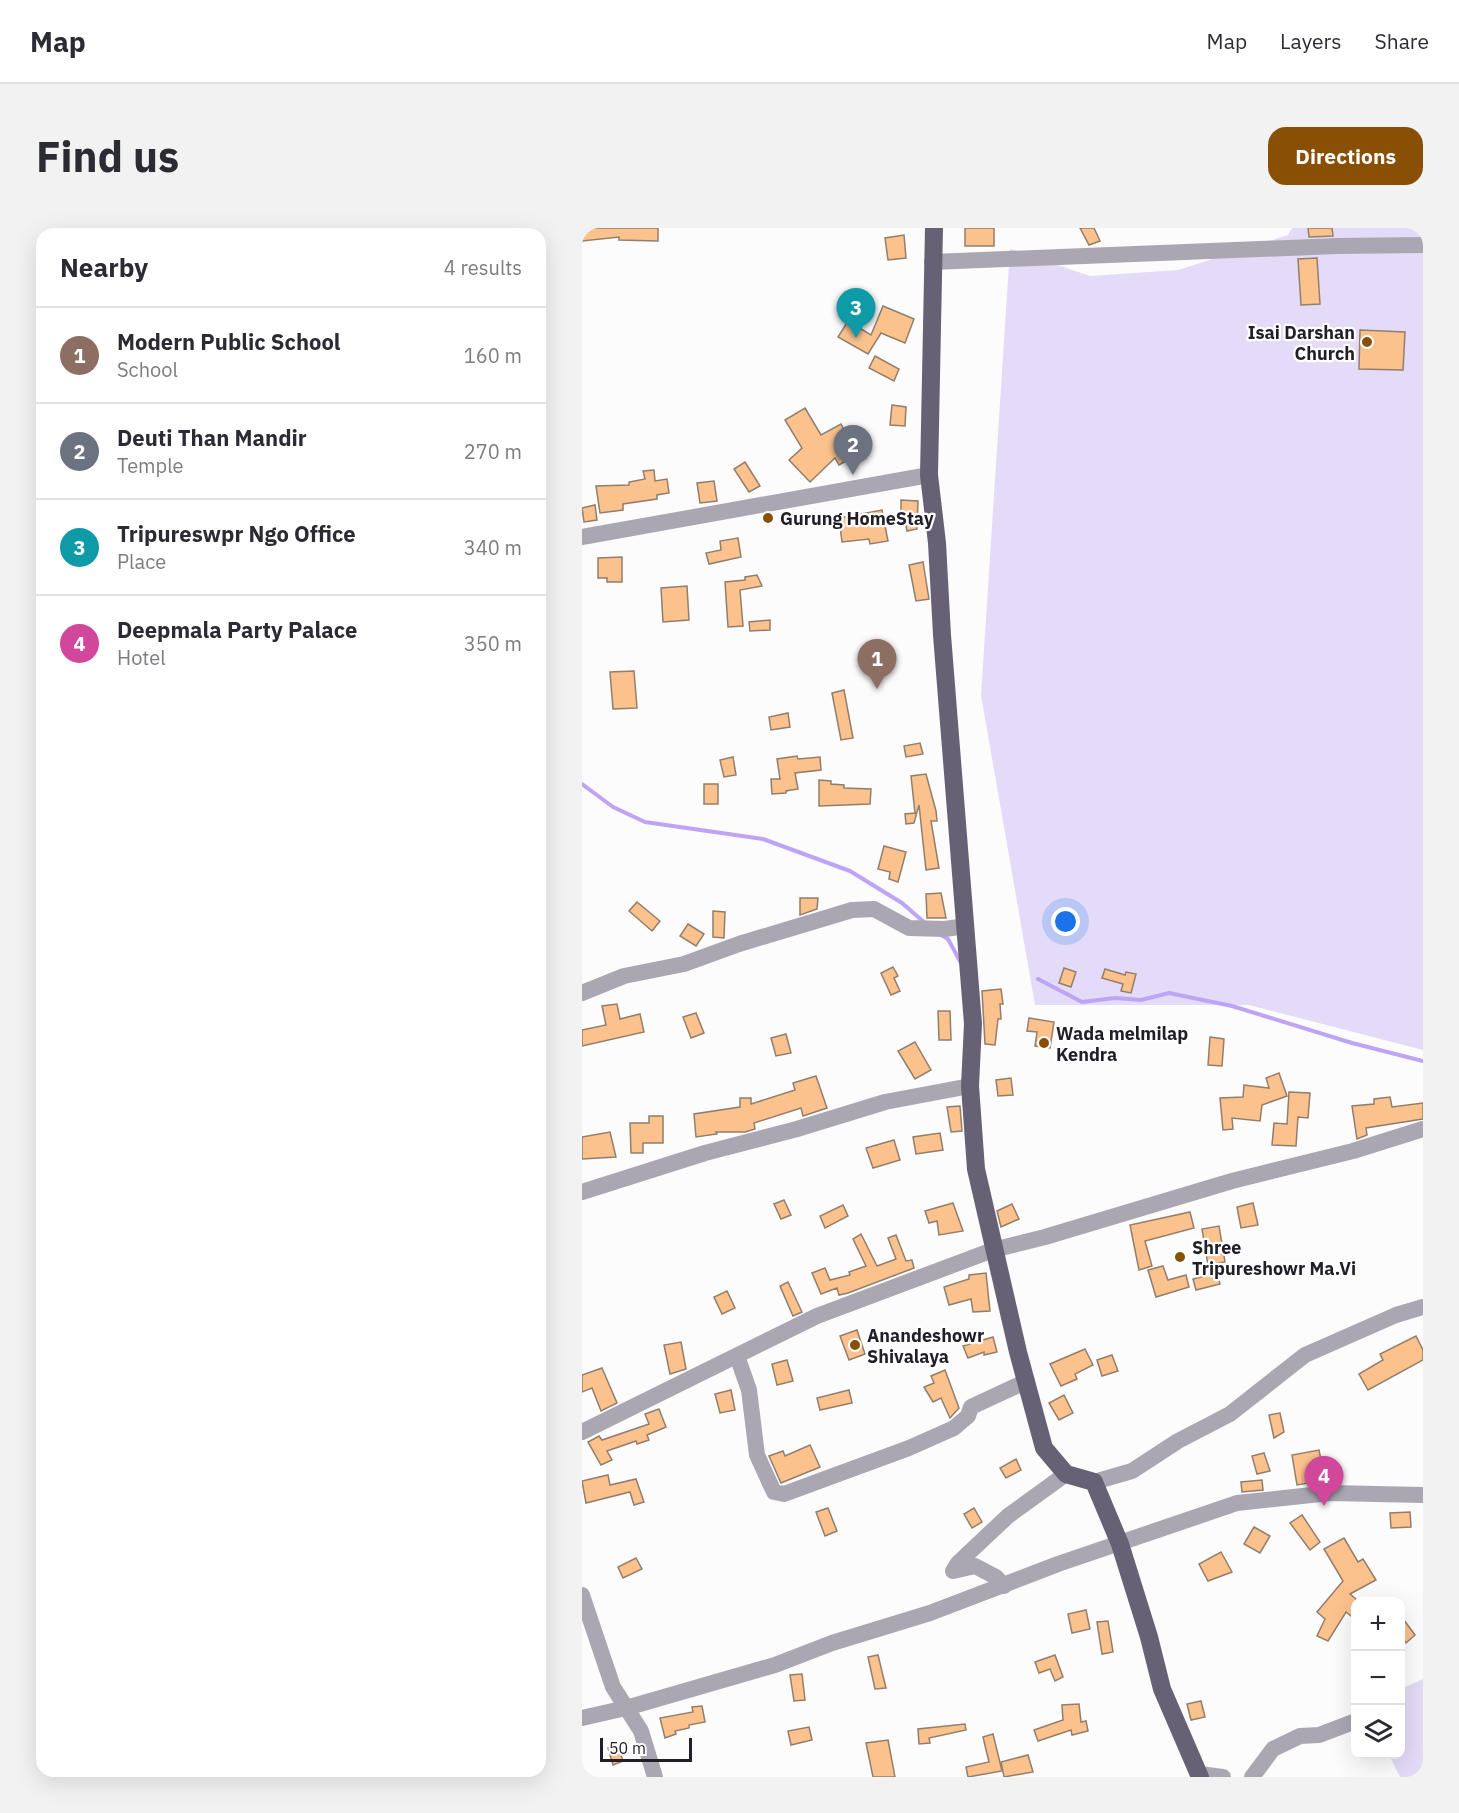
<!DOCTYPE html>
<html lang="en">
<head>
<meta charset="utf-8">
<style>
	body { margin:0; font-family:"IBM Plex Sans",sans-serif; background:#f2f2f3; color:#2b2b33 }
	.controls { position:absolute; right:18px; bottom:18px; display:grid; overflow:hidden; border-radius:12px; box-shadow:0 6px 24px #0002 }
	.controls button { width:54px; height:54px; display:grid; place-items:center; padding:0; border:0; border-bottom:2px solid #e1e1e2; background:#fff; color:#2b2b33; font:30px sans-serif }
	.scale { position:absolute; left:18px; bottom:15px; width:92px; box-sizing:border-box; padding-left:6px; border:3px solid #211e28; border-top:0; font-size:16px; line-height:21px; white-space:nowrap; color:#211e28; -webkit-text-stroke:4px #fff; paint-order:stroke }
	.you { position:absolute; left:484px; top:694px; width:21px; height:21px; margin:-15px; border:4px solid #fff; border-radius:50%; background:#1a73e8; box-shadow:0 0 0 9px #1a73e833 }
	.badge { display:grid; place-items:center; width:39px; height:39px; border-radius:50%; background:#884f05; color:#fff; font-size:20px; font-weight:700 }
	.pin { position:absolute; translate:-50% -50px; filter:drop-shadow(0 2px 3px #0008) }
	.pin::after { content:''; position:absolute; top:32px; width:21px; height:18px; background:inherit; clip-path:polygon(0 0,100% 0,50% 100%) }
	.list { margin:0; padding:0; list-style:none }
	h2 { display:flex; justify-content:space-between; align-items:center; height:78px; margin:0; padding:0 24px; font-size:26px }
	h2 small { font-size:20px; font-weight:400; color:#7c7c81 }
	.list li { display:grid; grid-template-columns:39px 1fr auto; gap:18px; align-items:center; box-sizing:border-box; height:96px; padding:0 24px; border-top:2px solid #e1e1e2 }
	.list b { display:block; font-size:22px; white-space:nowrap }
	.list p { margin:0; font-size:20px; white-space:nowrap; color:#7c7c81 }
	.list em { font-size:20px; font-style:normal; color:#7c7c81 }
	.icon { flex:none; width:33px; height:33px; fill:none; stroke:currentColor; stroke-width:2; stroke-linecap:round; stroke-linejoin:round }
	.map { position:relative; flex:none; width:841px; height:1549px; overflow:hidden; border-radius:18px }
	header { display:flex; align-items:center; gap:36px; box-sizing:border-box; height:84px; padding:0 30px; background:#fff; border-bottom:2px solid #e1e1e2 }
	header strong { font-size:28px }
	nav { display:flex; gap:33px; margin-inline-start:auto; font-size:21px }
	.intro { display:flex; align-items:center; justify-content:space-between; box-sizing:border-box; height:144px; padding:0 36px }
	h1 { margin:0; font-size:42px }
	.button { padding:15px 27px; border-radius:18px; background:#884f05; color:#fff; font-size:21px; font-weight:700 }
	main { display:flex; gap:36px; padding:0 36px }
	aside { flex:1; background:#fff; border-radius:18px; box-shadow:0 6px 24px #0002 }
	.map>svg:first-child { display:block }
</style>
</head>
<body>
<header>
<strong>Map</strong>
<nav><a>Map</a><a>Layers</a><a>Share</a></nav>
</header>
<div class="intro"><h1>Find us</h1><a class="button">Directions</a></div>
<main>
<aside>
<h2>Nearby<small>4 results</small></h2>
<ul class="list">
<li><span class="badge" style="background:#8d6e63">1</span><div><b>Modern Public School</b><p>School</p></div><em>160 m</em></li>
<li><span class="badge" style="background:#6b7280">2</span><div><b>Deuti Than Mandir</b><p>Temple</p></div><em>270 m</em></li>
<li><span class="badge" style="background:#0f9aa8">3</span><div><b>Tripureswpr Ngo Office</b><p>Place</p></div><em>340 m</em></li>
<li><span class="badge" style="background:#d1479c">4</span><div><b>Deepmala Party Palace</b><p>Hotel</p></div><em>350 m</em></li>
</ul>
</aside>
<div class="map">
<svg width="841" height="1549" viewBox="0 0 841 1549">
	<rect width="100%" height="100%" fill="#fcfcfc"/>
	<!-- green -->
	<g fill="#e3dbf7">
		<path d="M710 0H841V822L667 777H453L399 467 428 21 508 48 596 42 706 7Z"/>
		<path d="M841 1451V1549H818L807 1527 818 1526 819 1461Z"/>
	</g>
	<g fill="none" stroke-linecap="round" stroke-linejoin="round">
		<!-- stream -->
		<g stroke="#bda4f5" stroke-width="4">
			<path d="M0 556 31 579 63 594 181 611 268 643 320 675 343 695"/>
			<path d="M359 707 366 711 379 735"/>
			<path d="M456 751 500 774 533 770 559 772 587 765 650 778 770 815 841 833"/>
		</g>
	</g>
	<!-- building -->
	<g fill="#fbc28e" stroke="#937e6b" stroke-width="1.5">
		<path d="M0 0H76V13L37 12V9L0 13Z"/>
		<rect x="383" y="0" width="29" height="18"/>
		<path d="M498 0H512L518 13 507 17Z"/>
		<path d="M726 0H750L751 8 727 9Z"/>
		<path d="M322 7 324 30 306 32 303 10Z"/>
		<path d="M735 30 738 76 719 77 716 31Z"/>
		<path d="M301 78 332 91 323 115 299 105 286 126 256 109 266 93 289 107Z"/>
		<path d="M778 102 823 104 821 142 777 141Z"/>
		<path d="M293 128 317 141 312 153 287 140Z"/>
		<path d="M310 177 324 179 323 198 308 197Z"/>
		<path d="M223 180 239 207 259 196 276 226 257 237 253 230 228 254 207 232 220 220 203 192Z"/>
		<path d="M163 234 178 258 167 264 152 241Z"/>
		<path d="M72 242 73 253 85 251 87 265 75 267V271L41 276V282L18 285 14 258 47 257V254L63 251 61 243Z"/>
		<path d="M132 253 135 273 118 275 115 255Z"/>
		<path d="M319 272 336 273 335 301 325 303 322 288H319Z"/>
		<path d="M13 277 15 292 2 294 0 280Z"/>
		<path d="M300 282 306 313 288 316 287 311 260 314 257 290Z"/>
		<path d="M156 310 159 329 127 336 124 325 139 322 138 313Z"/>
		<path d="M40 329V354H25V350H16V330Z"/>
		<path d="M341 334 347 371 334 373 327 337Z"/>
		<path d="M175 347 180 358 158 362 161 398 146 399 143 354 163 352V349Z"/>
		<path d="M105 358 107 392 81 394 79 360Z"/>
		<path d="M188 392V402L168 403 167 394Z"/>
		<path d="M52 443 55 480 31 481 28 444Z"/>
		<path d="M262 462 271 510 259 512 250 465Z"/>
		<path d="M206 485 208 499 189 502 187 489Z"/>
		<path d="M338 515 341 526 324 529 322 518Z"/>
		<path d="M215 528 216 531 238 529 239 542 213 545 216 561 204 563V565L190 566 189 551H198L195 531Z"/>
		<path d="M151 529 154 547 142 549 138 532Z"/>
		<path d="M344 546 354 583 355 593H349L357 640 344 642 337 577 332 595 324 596 323 586 333 585 329 548Z"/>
		<path d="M237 552 249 553V556L262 557V560L289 561 288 576 237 578Z"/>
		<rect x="122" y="556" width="14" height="20"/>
		<path d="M302 618 324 624 316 654 307 651 308 644 296 641Z"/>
		<path d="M359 665 364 690H345L344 666Z"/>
		<path d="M218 670H236L235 681 218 687Z"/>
		<path d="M55 674 78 693 70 703 47 683Z"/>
		<path d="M131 683 143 684 142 710 131 709Z"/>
		<path d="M106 696 122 706 114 718 98 708Z"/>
		<path d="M311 739 316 748 312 750 318 763 309 767 299 745Z"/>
		<path d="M482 740 494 744 489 759 477 755Z"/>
		<path d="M523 741 543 747 544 744 554 746 549 765 539 763 541 756 520 750Z"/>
		<path d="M419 761 421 776H418L419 791H416L413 817 403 816 400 763Z"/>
		<path d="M35 776 38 791 58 786 62 804 0 818V802L24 797 20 778Z"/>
		<path d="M356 783H368L369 812H357Z"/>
		<path d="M114 785 122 805 109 810 101 789Z"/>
		<path d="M447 790 472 794 468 820 453 818 455 804 445 803Z"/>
		<path d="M204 806 209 825 194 828 189 810Z"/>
		<path d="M628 809 642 811 640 838 626 837Z"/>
		<path d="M333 814 349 842 333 851 316 823Z"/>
		<path d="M697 845 705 868 680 877 678 893 650 890 651 901 641 902 638 870 661 869 662 857 687 860 684 850Z"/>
		<path d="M234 848 245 880 221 888 219 880 172 895 173 901 163 904H134L135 906 114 909 112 886 158 879V870H169V876L213 862 211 855Z"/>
		<path d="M429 850 431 867 416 868 414 852Z"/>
		<path d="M707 864 728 865 726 890 716 889 714 918 690 917 692 895 705 896Z"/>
		<path d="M808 869 810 879 841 875V891L784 900 785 907 775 911 770 878 792 876V871Z"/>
		<path d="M378 878 380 903 369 904 365 879Z"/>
		<path d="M67 888H81V915H61V925H49L48 895H67Z"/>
		<path d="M28 904 34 929 0 931V909Z"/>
		<path d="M358 905 361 922 334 926 331 909Z"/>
		<path d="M312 912 318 932 291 940 284 920Z"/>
		<path d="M202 972 209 987 199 991 192 976Z"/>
		<path d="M371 975 381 1003 357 1007 355 993 347 995 343 983Z"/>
		<path d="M671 975 676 997 659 1000 655 979Z"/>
		<path d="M430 976 437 991 419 999 415 983Z"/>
		<path d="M261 977 266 988 243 1000 238 988Z"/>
		<path d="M608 984 612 1000 563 1013 570 1038 557 1042 548 997Z"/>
		<path d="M637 998 643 1034 626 1037 620 1001Z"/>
		<path d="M279 1006 295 1038 314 1031 306 1010 314 1007 324 1033 330 1032 332 1040 266 1065 257 1067 255 1060 239 1066 230 1045 243 1040 248 1052 268 1047 267 1044 284 1038 271 1011Z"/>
		<path d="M581 1038 586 1052 604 1047 607 1059 574 1069 566 1042Z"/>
		<path d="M404 1045 408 1083 391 1084 389 1071 367 1077 362 1059 387 1051V1047Z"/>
		<path d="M635 1045 638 1056 614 1062 611 1051Z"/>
		<path d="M206 1054 220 1084 211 1088 198 1058Z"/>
		<path d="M145 1063 153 1080 140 1086 132 1069Z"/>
		<path d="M275 1102 283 1126 267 1132 258 1108Z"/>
		<path d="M834 1108 841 1122V1132L786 1162 777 1146 801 1132 798 1126Z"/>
		<path d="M411 1109 415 1124 402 1127V1124L386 1130 381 1118Z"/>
		<path d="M99 1114 104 1141 88 1146 82 1117Z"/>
		<path d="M503 1121 511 1137 493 1146 495 1151 479 1158 468 1136Z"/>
		<path d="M530 1127 536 1143 520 1148 515 1132Z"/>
		<path d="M205 1132 211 1153 195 1157 190 1136Z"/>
		<path d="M20 1140 35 1175 19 1183 10 1160 0 1164V1147Z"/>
		<path d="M363 1142 377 1180 368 1190 359 1170 351 1174 342 1159 352 1155 349 1148Z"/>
		<path d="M149 1162 153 1182 138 1185 133 1166Z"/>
		<path d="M267 1162 270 1175 238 1182 235 1170Z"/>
		<path d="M482 1167 491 1185 477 1192 467 1175Z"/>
		<path d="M77 1181 84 1199 65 1207 67 1212 55 1216 54 1213 25 1223 30 1232 19 1237 6 1214 17 1208 20 1212 67 1196 63 1186Z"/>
		<path d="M698 1185 702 1204 692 1210 687 1187Z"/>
		<path d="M228 1217 238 1239 199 1255 187 1228 201 1223 203 1228Z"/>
		<path d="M737 1222 743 1252 715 1257 710 1227Z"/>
		<path d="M682 1225 688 1243 675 1246 670 1228Z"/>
		<path d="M434 1231 439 1242 424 1250 418 1240Z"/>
		<path d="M26 1247 28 1257 54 1251 62 1274 52 1277 48 1264 4 1275 0 1253Z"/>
		<path d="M680 1252 681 1262 660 1264 659 1254Z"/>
		<path d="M246 1280 255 1303 243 1308 234 1284Z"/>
		<path d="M392 1280 400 1294 390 1300 382 1286Z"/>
		<path d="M828 1284 829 1299 809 1300 808 1285Z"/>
		<path d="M720 1287 738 1314 728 1322 708 1295Z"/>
		<path d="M672 1299 688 1308 678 1325 662 1316Z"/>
		<path d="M762 1310 776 1334 781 1331 794 1352 768 1366 774 1371V1392L764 1384 746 1413 735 1408 743 1391 735 1384 761 1353 742 1321Z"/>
		<path d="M639 1324 650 1344 626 1353 617 1336Z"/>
		<path d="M54 1330 60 1341 41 1350 36 1339Z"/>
		<path d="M504 1382 508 1401 490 1405 486 1386Z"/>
		<path d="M819 1388 833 1407 824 1415 819 1408Z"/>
		<path d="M526 1393 531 1424 520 1426 515 1394Z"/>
		<path d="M296 1427 304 1460 293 1461 286 1429Z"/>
		<path d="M473 1427 481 1449 473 1453 468 1441 457 1445 453 1434Z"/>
		<path d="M220 1446 223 1472 212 1473 208 1447Z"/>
		<path d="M619 1473 623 1489 609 1492 605 1476Z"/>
		<path d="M497 1476 499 1494 504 1493 506 1503 490 1507 489 1502 456 1513 452 1502 481 1492 480 1477Z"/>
		<path d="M120 1478 123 1494 107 1497V1500L93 1503 94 1506 83 1510 78 1490 111 1484 110 1479Z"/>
		<path d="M383 1496 384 1502 347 1510 348 1515 337 1516 336 1501Z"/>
		<path d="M227 1499 230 1512 209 1517 206 1503Z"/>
		<path d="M411 1506 420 1543 386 1549 384 1539 407 1534 401 1509Z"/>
		<path d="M306 1512 313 1549H291L284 1515Z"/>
		<path d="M36 1517 41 1533 31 1537 26 1520Z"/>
		<path d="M446 1527 451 1544 422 1549 419 1534Z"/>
	</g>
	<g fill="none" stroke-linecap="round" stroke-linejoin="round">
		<!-- minor -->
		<g stroke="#aaa7b3" stroke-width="16">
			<path d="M350 34 755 18 841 17"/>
			<path d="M0 309 347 247"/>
			<path d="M0 765 42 748 102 736 157 716 270 682 292 681 327 700 363 701 384 698"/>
			<path d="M0 964 123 925 215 901 303 874 388 858"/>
			<path d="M155 1128 167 1162 175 1227 192 1264 202 1266 327 1220 372 1200 386 1188 389 1179 445 1153"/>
			<path d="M0 1204 235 1088 411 1022 463 1009 650 953 771 923 841 901"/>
			<path d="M512 1254 550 1243 596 1213 648 1186 723 1127 814 1087 841 1079"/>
			<path d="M422 1358 414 1349 393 1338 371 1343 376 1335 426 1288 484 1246"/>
			<path d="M0 1367 31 1459 59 1503 73 1549"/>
			<path d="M0 1490 44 1480 193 1437 250 1415 348 1385 476 1336 655 1275 748 1265 841 1267"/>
			<path d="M617 1546 641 1549"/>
			<path d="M670 1549 691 1521 718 1508 737 1507 774 1493"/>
		</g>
		<!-- major -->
		<path stroke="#676176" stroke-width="18" d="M352 0 347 247 355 315 360 407 391 796 388 858 394 941 436 1124 462 1220 484 1246 512 1254 538 1316 567 1409 580 1461 618 1549"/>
	</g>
	<!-- markers -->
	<g fill="#884f05" stroke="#fff" stroke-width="2">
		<circle cx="785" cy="114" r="6"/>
		<circle cx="186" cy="290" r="6"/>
		<circle cx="462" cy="815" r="6"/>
		<circle cx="598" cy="1029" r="6"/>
		<circle cx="273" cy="1117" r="6"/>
	</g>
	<g text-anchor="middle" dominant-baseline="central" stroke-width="4.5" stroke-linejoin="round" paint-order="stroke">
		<!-- poi labels -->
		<g font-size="18" font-weight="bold" fill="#211e28" stroke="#fff" text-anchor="start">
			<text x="773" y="104" text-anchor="end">Isai Darshan<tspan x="773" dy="21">Church</tspan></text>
			<text x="198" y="290">Gurung HomeStay</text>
			<text x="474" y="805">Wada melmilap<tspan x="474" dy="21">Kendra</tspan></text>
			<text x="610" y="1019">Shree<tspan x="610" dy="21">Tripureshowr Ma.Vi</tspan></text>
			<text x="285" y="1107">Anandeshowr<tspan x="285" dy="21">Shivalaya</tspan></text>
		</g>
	</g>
</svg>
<div class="controls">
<button>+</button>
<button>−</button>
<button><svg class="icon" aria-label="layers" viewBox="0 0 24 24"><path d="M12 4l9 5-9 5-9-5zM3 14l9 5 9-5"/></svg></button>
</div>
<div class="scale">50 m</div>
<div class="you"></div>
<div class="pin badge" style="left:295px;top:461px;background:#8d6e63">1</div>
<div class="pin badge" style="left:271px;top:247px;background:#6b7280">2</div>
<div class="pin badge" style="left:274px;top:110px;background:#0f9aa8">3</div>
<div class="pin badge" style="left:742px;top:1278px;background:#d1479c">4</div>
</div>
</main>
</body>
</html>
